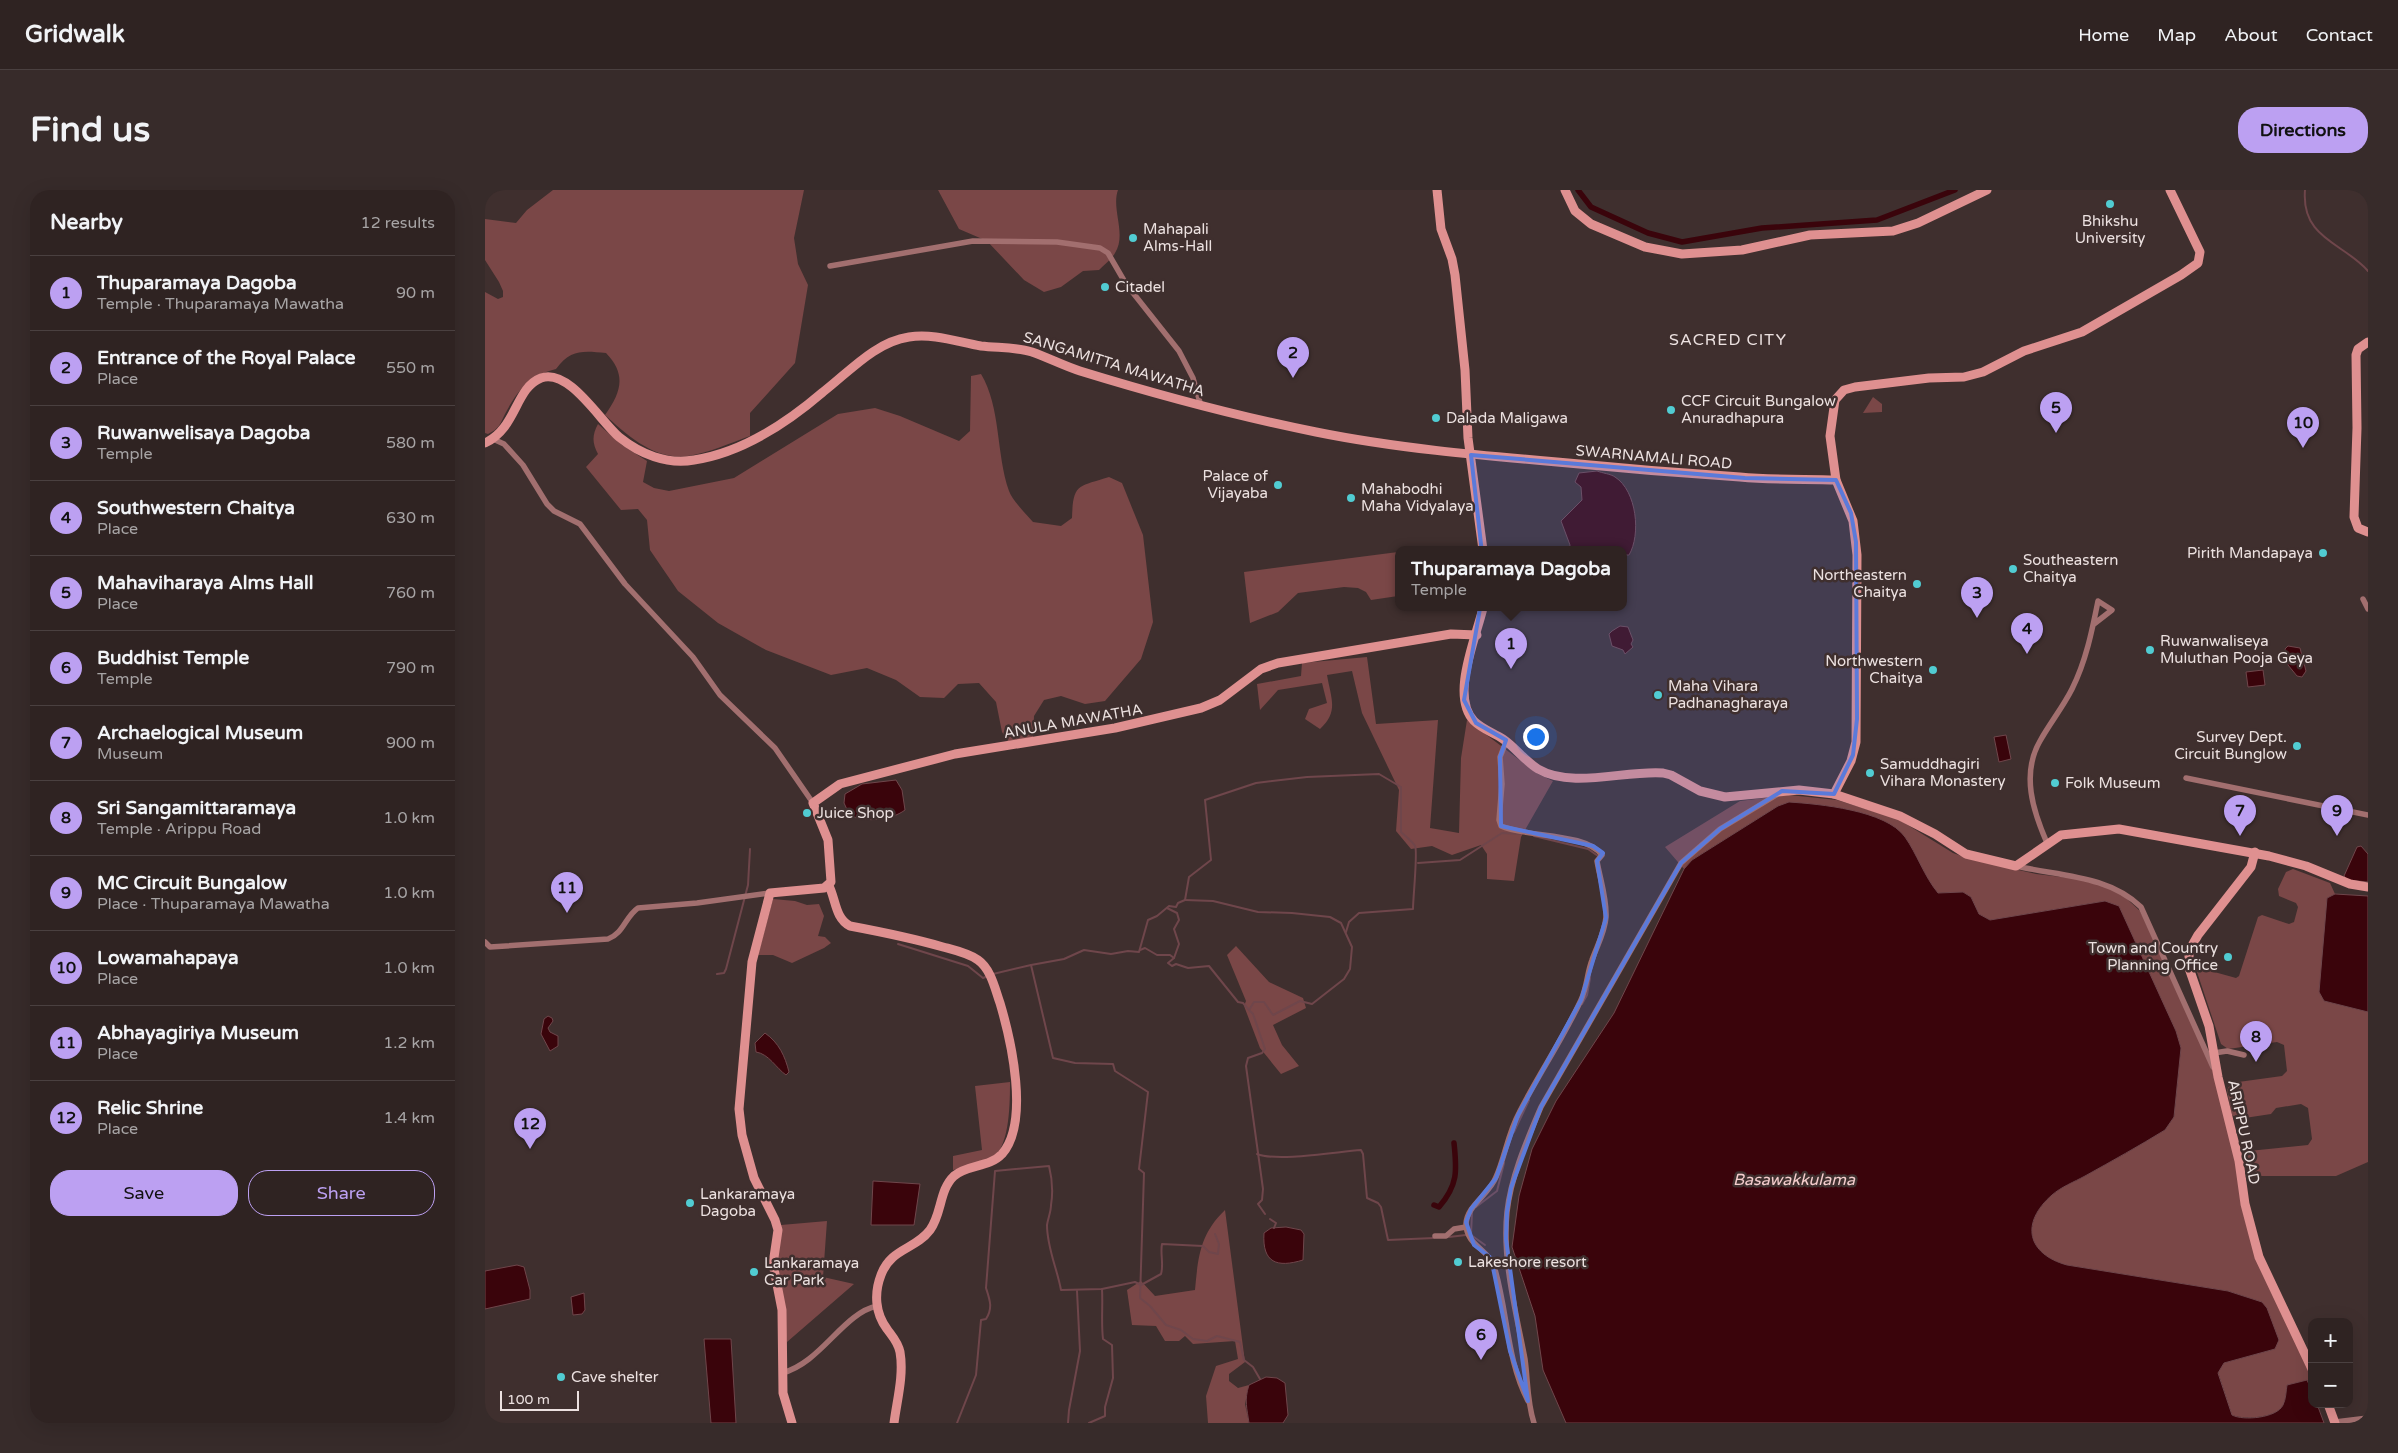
<!DOCTYPE html>
<html lang="en">
<head>
<meta charset="utf-8">
<style>
	body { margin:0; font-family:"Varela Round",sans-serif; background:#372b2a; color:#f1f3f6 }
	.controls { position:absolute; right:15px; bottom:15px; display:grid; overflow:hidden; border-radius:10px; box-shadow:0 5px 20px #0002 }
	.controls button { width:45px; height:45px; display:grid; place-items:center; padding:0; border:0; border-bottom:1px solid #4a4040; background:#2f2322; color:#f1f3f6; font:25px sans-serif }
	.scale { position:absolute; left:15px; bottom:12px; width:79px; box-sizing:border-box; padding-left:5px; border:2px solid #ece1e0; border-top:0; font-size:14px; line-height:18px; white-space:nowrap; color:#ece1e0; -webkit-text-stroke:4px #3f2f2e; paint-order:stroke }
	.you { position:absolute; left:1050px; top:546px; width:18px; height:18px; margin:-12px; border:4px solid #fff; border-radius:50%; background:#1a73e8; box-shadow:0 0 0 8px #1a73e833 }
	.badge { display:grid; place-items:center; width:32px; height:32px; border-radius:50%; background:#bca0f2; color:#111; font-size:16px; font-weight:700 }
	.pin { position:absolute; translate:-50% -41px; filter:drop-shadow(0 1px 2px #0008) }
	.pin::after { content:''; position:absolute; top:26px; width:18px; height:15px; background:inherit; clip-path:polygon(0 0,100% 0,50% 100%) }
	.popup { position:absolute; left:910px; top:356px; width:232px; height:65px; box-sizing:border-box; display:grid; place-content:center; border-radius:10px; background:#2f2322; filter:drop-shadow(0 1px 4px #0005); font-size:16px; white-space:nowrap; color:#a7a4a5 }
	.popup b { font-size:19px; color:#f1f3f6 }
	.popup::after { content:''; position:absolute; left:50%; top:100%; margin-left:-10px; border:10px solid transparent; border-top-color:#2f2322 }
	.list { margin:0; padding:0; list-style:none }
	h2 { display:flex; justify-content:space-between; align-items:center; height:65px; margin:0; padding:0 20px; font-size:21px }
	h2 small { font-size:16px; font-weight:400; color:#a7a4a5 }
	.list li { display:grid; grid-template-columns:32px 1fr auto; gap:15px; align-items:center; box-sizing:border-box; height:75px; padding:0 20px; border-top:1px solid #4a4040 }
	.list b { display:block; font-size:19px; white-space:nowrap }
	.list p { margin:0; font-size:16px; white-space:nowrap; color:#a7a4a5 }
	.list em { font-size:16px; font-style:normal; color:#a7a4a5 }
	.actions { display:flex; gap:10px; padding:15px 20px }
	.actions a { flex:1; padding:11px 0; border:1px solid #bca0f2; border-radius:20px; text-align:center; font-size:18px; color:#bca0f2 }
	.actions .main { background:#bca0f2; color:#111 }
	.map { position:relative; flex:none; width:1883px; height:1233px; overflow:hidden; border-radius:20px }
	header { display:flex; align-items:center; gap:30px; box-sizing:border-box; height:70px; padding:0 25px; background:#2f2322; border-bottom:1px solid #4a4040 }
	header strong { font-size:24px }
	nav { display:flex; gap:28px; margin-inline-start:auto; font-size:18px }
	.intro { display:flex; align-items:center; justify-content:space-between; box-sizing:border-box; height:120px; padding:0 30px }
	h1 { margin:0; font-size:35px }
	.button { padding:12px 22px; border-radius:20px; background:#bca0f2; color:#111; font-size:18px; font-weight:700 }
	main { display:flex; gap:30px; padding:0 30px }
	aside { flex:1; background:#2f2322; border-radius:20px; box-shadow:0 5px 20px #0002 }
	.map>svg:first-child { display:block }
</style>
</head>
<body>
<header>
<strong>Gridwalk</strong>
<nav><a>Home</a><a>Map</a><a>About</a><a>Contact</a></nav>
</header>
<div class="intro"><h1>Find us</h1><a class="button">Directions</a></div>
<main>
<aside>
<h2>Nearby<small>12 results</small></h2>
<ul class="list">
<li><span class="badge">1</span><div><b>Thuparamaya Dagoba</b><p>Temple · Thuparamaya Mawatha</p></div><em>90 m</em></li>
<li><span class="badge">2</span><div><b>Entrance of the Royal Palace</b><p>Place</p></div><em>550 m</em></li>
<li><span class="badge">3</span><div><b>Ruwanwelisaya Dagoba</b><p>Temple</p></div><em>580 m</em></li>
<li><span class="badge">4</span><div><b>Southwestern Chaitya</b><p>Place</p></div><em>630 m</em></li>
<li><span class="badge">5</span><div><b>Mahaviharaya Alms Hall</b><p>Place</p></div><em>760 m</em></li>
<li><span class="badge">6</span><div><b>Buddhist Temple</b><p>Temple</p></div><em>790 m</em></li>
<li><span class="badge">7</span><div><b>Archaelogical Museum</b><p>Museum</p></div><em>900 m</em></li>
<li><span class="badge">8</span><div><b>Sri Sangamittaramaya</b><p>Temple · Arippu Road</p></div><em>1.0 km</em></li>
<li><span class="badge">9</span><div><b>MC Circuit Bungalow</b><p>Place · Thuparamaya Mawatha</p></div><em>1.0 km</em></li>
<li><span class="badge">10</span><div><b>Lowamahapaya</b><p>Place</p></div><em>1.0 km</em></li>
<li><span class="badge">11</span><div><b>Abhayagiriya Museum</b><p>Place</p></div><em>1.2 km</em></li>
<li><span class="badge">12</span><div><b>Relic Shrine</b><p>Place</p></div><em>1.4 km</em></li>
</ul>
<div class="actions"><a class="main">Save</a><a>Share</a></div>
</aside>
<div class="map">
<svg width="1883" height="1233" viewBox="0 0 1883 1233">
	<rect width="100%" height="100%" fill="#3f2f2e"/>
	<!-- green -->
	<g fill="#7a4747">
		<path d="M68 0H319L309 48 313 74 323 95 310 173 265 223V246C245 253 224 263 203 266 170 271 142 245 120 225 136 202 142 185 121 163 98 161 86 159 71 179 45 185 32 201 20 224 15 234 14 239 3 244L0 243V102L13 109 18 107V101L14 92 0 70V29L31 33 42 20Z"/>
		<path d="M453 0H633C626 19 642 44 630 63 627 69 619 75 614 80L598 81 576 97 559 102 539 90 502 51 474 39Z"/>
		<path d="M496 184C516 217 511 264 524 301 528 311 540 323 548 332L576 336 587 328C588 293 593 297 624 287L637 293 658 345 668 432 656 469 620 511 600 514 576 506 559 510 549 526 548 549 523 551 517 542 511 512 494 493 473 494 459 508 435 507 411 490 382 478 346 485 281 460 233 433 193 401 165 360 162 330 153 319 136 320 101 277 113 264C107 253 107 245 113 234L137 255 162 271 158 292 169 298 184 301 249 288 353 224 390 218 415 226 474 251 485 241 486 186Z"/>
		<path d="M1388 207 1397 214V222L1378 223Z"/>
		<path d="M913 362V406L886 410 881 402 873 398 859 397 813 403 793 422 765 433 759 382Z"/>
		<path d="M882 467 891 534 953 530 945 638 974 643 976 568 982 530 1053 584 1068 591 1036 647 1029 691 1002 689V664L996 655 967 665 947 656 926 659 911 641 914 600 877 523 867 481 842 485C846 508 854 522 835 539L820 529 824 519 842 513 837 493 793 500 775 520 772 494 816 486 817 473Z"/>
		<path d="M1304 605 1352 610 1413 629 1468 663 1485 669 1551 684 1611 691 1630 698 1655 721 1733 887 1774 1066 1827 1179V1189L1802 1195C1801 1201 1801 1209 1798 1215 1792 1228 1758 1230 1747 1225L1733 1182 1739 1173 1790 1159 1777 1112 1743 1101 1582 1075C1542 1064 1535 1033 1567 1005 1576 997 1589 992 1600 986 1627 971 1654 956 1680 940L1689 927 1696 858 1691 841 1620 711 1505 730 1494 724 1486 707 1478 702 1453 703 1446 695 1293 616 1207 670 1199 679 1180 657 1255 611Z"/>
		<path d="M1808 679 1845 693 1850 704 1842 708 1839 811 1883 822V972L1851 986H1768L1763 983 1761 966 1764 961 1823 955 1827 949 1823 918 1816 914 1791 918 1786 924 1753 929 1747 925 1742 900 1746 893 1797 886 1802 881 1799 855 1792 852 1743 859 1736 854 1712 782 1715 778 1751 788 1754 786 1773 727 1777 725 1804 734 1809 732 1813 717 1811 713 1794 706 1793 699 1801 682Z"/>
		<path d="M288 709 310 711 322 715 334 714 339 726 333 746 340 747 346 753 339 758 307 773 288 765H273Z"/>
		<path d="M751 756 784 792 818 808 821 818 788 835 797 855 814 876 796 884 775 858 759 816 761 811 742 765Z"/>
		<path d="M525 892C525 910 525 955 509 966 498 974 481 978 468 980V966L497 960 490 896Z"/>
		<path d="M740 1020 760 1172 744 1184V1191L753 1198 764 1195 760 1214 764 1233H723L721 1206 731 1176 753 1169 750 1151 708 1154 700 1146 694 1151H680L671 1136 647 1135 642 1100 656 1091 670 1106 710 1100C713 1067 715 1044 740 1020Z"/>
		<path d="M342 1031 338 1087 369 1094 302 1152 291 1079 296 1035Z"/>
	</g>
	<!-- water -->
	<g fill="#3a040b" stroke="#6f464b">
		<path d="M1112 281C1117 283 1126 284 1130 287 1152 301 1156 345 1144 365H1139L1138 360H1084L1085 355 1076 331 1097 310 1096 297 1090 292 1094 283Z"/>
		<path d="M1135 436 1143 437 1148 450 1146 454 1148 457 1140 464 1138 460 1127 456 1124 444 1127 441Z"/>
		<path d="M1803 456 1815 458 1821 481 1817 487 1812 486 1803 475 1800 459Z"/>
		<path d="M1778 480 1780 495 1763 497 1761 482Z"/>
		<path d="M1521 545 1526 569 1514 572 1509 547Z"/>
		<path d="M411 590 417 600 420 620C405 631 382 632 365 626L359 613 360 604 377 594Z"/>
		<path d="M1304 612C1334 614 1401 620 1420 647 1432 664 1439 686 1453 703L1478 702 1486 707 1494 724 1505 730 1620 711 1634 716 1691 841 1696 858 1689 927 1680 940C1654 956 1627 971 1600 986 1589 992 1576 997 1567 1005 1535 1033 1542 1064 1582 1075L1743 1101 1777 1112 1782 1118 1794 1150 1790 1159 1739 1173 1733 1183 1747 1225C1758 1231 1792 1228 1798 1215 1801 1209 1801 1201 1802 1195L1822 1190 1827 1201V1214H1832L1839 1233H1081L1058 1180 1050 1126 1027 1057 1034 1006 1047 959 1071 911 1129 823 1199 679 1207 670 1293 616Z"/>
		<path d="M1876 656 1883 664V692L1862 690 1859 686 1872 657Z"/>
		<path d="M1850 704 1883 706V822L1839 811 1834 802 1842 708Z"/>
		<path d="M63 826 67 828 68 831 63 838 65 842 73 846V856L65 861 56 844 59 829Z"/>
		<path d="M280 843C294 853 300 866 304 882L301 885C291 878 284 864 271 862L270 853Z"/>
		<path d="M388 991 435 994 429 1035H386Z"/>
		<path d="M801 1037 816 1040 819 1044 818 1070C792 1078 777 1073 779 1043L786 1038Z"/>
		<path d="M32 1075 39 1077 45 1100V1109L0 1119V1081Z"/>
		<path d="M99 1103 100 1120 97 1124 88 1125 86 1107Z"/>
		<path d="M219 1149H246L251 1233H226Z"/>
		<path d="M781 1187 792 1188 800 1193 803 1225 798 1233H764C762 1219 759 1210 764 1195Z"/>
	</g>
	<g fill="none" stroke-linecap="round" stroke-linejoin="round">
		<!-- stream -->
		<g stroke="#6f464b" stroke-width="2">
			<path d="M1820 0C1816 49 1859 53 1883 81"/>
			<path d="M1049 646 1103 659 1113 666"/>
			<path d="M933 673 975 670 1017 643 1035 644"/>
			<path d="M682 718 692 723 694 730 689 739 694 754 689 768 683 773 687 776 691 774 703 778 724 776 753 812 758 813 764 820 769 812H779L788 825 815 811 827 814 859 789 865 779 867 757 856 733 845 727 807 723 773 722 728 711 700 710"/>
			<path d="M413 754 483 776 498 788 503 786"/>
			<path d="M655 760 660 758 672 765H685L689 768"/>
			<path d="M546 775 579 769 599 760 626 764 643 761 654 762 663 730 672 726 684 716 691 717 693 713 700 710 704 687 726 670 720 610 771 593 822 587 894 584 916 597V642C920 646 927 651 930 656 933 661 928 708 928 719L874 723 864 732 861 742"/>
			<path d="M232 784 239 783 241 779 263 695 265 659"/>
			<path d="M508 784 546 775 568 868 590 873 628 874 630 881 663 902 654 979 659 983 655 1108 665 1116 681 1135 696 1140 708 1149 722 1151 732 1146 755 1152 759 1170 768 1177 775 1189"/>
			<path d="M1097 814 1102 805 1105 788"/>
			<path d="M764 820 768 824 780 859 777 863 763 868 761 876 778 999 777 1010 773 1014 780 1024"/>
			<path d="M1029 942 1044 910"/>
			<path d="M772 964C793 972 850 962 876 960L878 964 882 1008 893 1013 896 1017 903 1050 949 1048"/>
			<path d="M991 1017 1012 1001 1019 973"/>
			<path d="M785 1029 791 1033 789 1038"/>
			<path d="M986 1045 987 1022"/>
			<path d="M986 1045 1000 1055"/>
			<path d="M964 1047 981 1045"/>
			<path d="M472 1233 491 1185 496 1130 501 1129C508 1118 505 1110 501 1098L510 981 564 976C567 988 568 1003 566 1015 566 1022 563 1028 562 1035 562 1058 572 1078 576 1100L617 1099 650 1092 656 1095 676 1084C679 1074 675 1064 677 1054L718 1056 724 1062 733 1064 734 1054 730 1044"/>
			<path d="M583 1233 584 1220 595 1161 592 1101"/>
			<path d="M604 1233 620 1226V1217L628 1188 627 1155 618 1149C616 1132 618 1116 617 1099"/>
		</g>
		<!-- canal -->
		<g stroke="#3a040b" stroke-width="5.5">
			<path d="M1093 0 1106 17 1163 43 1197 52 1277 38 1392 30 1470 0"/>
			<path d="M949 1015 954 1017C973 995 972 981 969 953"/>
		</g>
		<!-- street -->
		<g stroke="#a26f6f" stroke-width="5.5">
			<path d="M345 76 488 51 572 52 615 58 623 63 641 94 694 161 708 188 716 216"/>
			<path d="M8 249 19 254 38 275 62 314 69 321 95 334 140 394 208 467 235 505 290 558 328 613"/>
			<path d="M1878 409 1883 419"/>
			<path d="M1021 552 1015 567 1017 594 1014 630 1016 636C1042 648 1100 642 1117 665L1112 671C1115 689 1122 709 1121 727 1120 742 1112 756 1107 770 1102 783 1102 797 1096 810 1078 849 1053 885 1034 923 1023 943 1020 967 1011 987 1004 1005 982 1015 981 1034 981 1055 1003 1059 1009 1076 1023 1121 1021 1169 1043 1211"/>
			<path d="M1701 588 1883 625"/>
			<path d="M1562 653C1548 621 1536 584 1555 551 1565 533 1578 517 1587 499 1601 471 1607 441 1613 411L1627 420 1609 434"/>
			<path d="M1531 676C1574 686 1623 685 1656 717L1728 877"/>
			<path d="M0 752 5 757 123 749C139 743 140 727 153 718L212 713 285 703"/>
			<path d="M1729 863 1742 861 1759 865"/>
			<path d="M950 1046H961L969 1039 981 1037"/>
			<path d="M297 1183C336 1173 358 1123 392 1116"/>
			<path d="M1850 1232 1883 1228"/>
			<path d="M1049 1233C1042 1212 1043 1191 1040 1169 1031 1122 1017 1070 1022 1022 1026 986 1042 950 1056 917L1196 673 1235 639 1293 604"/>
		</g>
		<!-- secondary -->
		<g stroke="#df9090" stroke-width="9">
			<path d="M952 0 956 39 967 69 970 85 980 180 983 248 998 360"/>
			<path d="M1080 0 1090 21 1106 34 1160 57 1197 64 1257 60 1325 45 1408 41 1433 33 1502 0"/>
			<path d="M1883 152 1873 159 1871 165 1872 238 1869 327 1873 338 1883 342"/>
			<path d="M0 253C32 238 30 198 56 188 84 178 115 231 134 247 155 264 182 275 209 270 256 263 303 232 338 202 364 182 390 152 424 147 448 143 473 152 496 156 514 158 531 157 547 162 564 168 579 176 595 181 673 205 751 226 831 242 910 258 991 265 1072 272 1133 278 1194 283 1255 287 1287 290 1319 289 1351 290"/>
			<path d="M998 418C991 448 965 506 989 531 997 539 1009 543 1018 549 1031 558 1040 571 1053 579 1087 599 1140 580 1178 583L1186 585 1215 601 1240 607 1314 600 1349 604 1415 626 1450 644 1481 664 1531 676 1576 645 1634 639 1784 666 1821 676 1865 694 1883 697"/>
			<path d="M1349 604 1366 571 1371 552 1372 365 1368 331 1351 290 1345 246 1350 210 1359 200 1370 197 1444 188 1479 187 1498 182 1539 161 1597 142 1696 85 1713 73 1715 62 1685 0"/>
			<path d="M1770 662 1766 677 1713 745 1704 761V778L1724 836 1733 887 1754 971 1760 1014 1774 1067 1827 1179"/>
			<path d="M344 696C351 710 350 728 365 736 397 742 427 748 458 757 469 760 483 763 493 770 506 779 510 799 515 813 526 850 545 932 517 964 504 978 483 974 469 986 454 1000 457 1024 445 1040 430 1060 406 1058 396 1085 389 1103 390 1123 402 1139 407 1146 413 1152 415 1162 419 1185 412 1210 409 1233"/>
			<path d="M1843 1214 1850 1233"/>
			<path d="M307 1233 298 1203 297 1120 288 1074 293 1040 290 1030 269 988 257 945 254 919 267 772 285 703 339 698 346 692 343 650 328 613 355 594 470 564 630 538 716 518 735 510 776 479 793 473 966 444 992 445"/>
		</g>
	</g>
	<!-- marked area -->
	<path fill="#5b7ada" fill-opacity="0.2" stroke="#5b7ada" stroke-width="4" stroke-linejoin="round" d="M986 265 1260 288 1351 290 1366 323 1371 352 1372 529 1368 565 1349 604 1297 601 1235 639 1196 673 1056 917 1026 998 1022 1022 1021 1049 1043 1211 1025 1161 1006 1068 989 1055 981 1032 986 1019 1011 988 1033 925 1096 810 1121 728 1112 671 1118 663 1108 656 1016 636 1015 567 1021 550 991 533 979 510 1000 390Z"/>
	<!-- markers -->
	<g fill="#51ccd2" stroke="#3f2f2e" stroke-width="2">
		<circle cx="1625" cy="14" r="5"/>
		<circle cx="648" cy="48" r="5"/>
		<circle cx="620" cy="97" r="5"/>
		<circle cx="1186" cy="220" r="5"/>
		<circle cx="951" cy="228" r="5"/>
		<circle cx="793" cy="295" r="5"/>
		<circle cx="866" cy="308" r="5"/>
		<circle cx="1838" cy="363" r="5"/>
		<circle cx="1528" cy="379" r="5"/>
		<circle cx="1432" cy="394" r="5"/>
		<circle cx="1665" cy="460" r="5"/>
		<circle cx="1448" cy="480" r="5"/>
		<circle cx="1173" cy="505" r="5"/>
		<circle cx="1812" cy="556" r="5"/>
		<circle cx="1385" cy="583" r="5"/>
		<circle cx="1570" cy="593" r="5"/>
		<circle cx="322" cy="623" r="5"/>
		<circle cx="1743" cy="767" r="5"/>
		<circle cx="205" cy="1013" r="5"/>
		<circle cx="973" cy="1072" r="5"/>
		<circle cx="269" cy="1082" r="5"/>
		<circle cx="76" cy="1187" r="5"/>
	</g>
	<g text-anchor="middle" dominant-baseline="central" stroke-width="5" stroke-linejoin="round" paint-order="stroke">
		<!-- poi labels -->
		<g font-size="15" fill="#ece1e0" stroke="#3f2f2e" text-anchor="start">
			<text x="1625" y="31" text-anchor="middle">Bhikshu<tspan x="1625" dy="17">University</tspan></text>
			<text x="658" y="39">Mahapali<tspan x="658" dy="17">Alms-Hall</tspan></text>
			<text x="630" y="97">Citadel</text>
			<text x="1196" y="211">CCF Circuit Bungalow<tspan x="1196" dy="17">Anuradhapura</tspan></text>
			<text x="961" y="228">Dalada Maligawa</text>
			<text x="783" y="286" text-anchor="end">Palace of<tspan x="783" dy="17">Vijayaba</tspan></text>
			<text x="876" y="299">Mahabodhi<tspan x="876" dy="17">Maha Vidyalaya</tspan></text>
			<text x="1828" y="363" text-anchor="end">Pirith Mandapaya</text>
			<text x="1538" y="370">Southeastern<tspan x="1538" dy="17">Chaitya</tspan></text>
			<text x="1422" y="385" text-anchor="end">Northeastern<tspan x="1422" dy="17">Chaitya</tspan></text>
			<text x="1675" y="451">Ruwanwaliseya<tspan x="1675" dy="17">Muluthan Pooja Geya</tspan></text>
			<text x="1438" y="471" text-anchor="end">Northwestern<tspan x="1438" dy="17">Chaitya</tspan></text>
			<text x="1183" y="496">Maha Vihara<tspan x="1183" dy="17">Padhanagharaya</tspan></text>
			<text x="1802" y="547" text-anchor="end">Survey Dept.<tspan x="1802" dy="17">Circuit Bunglow</tspan></text>
			<text x="1395" y="574">Samuddhagiri<tspan x="1395" dy="17">Vihara Monastery</tspan></text>
			<text x="1580" y="593">Folk Museum</text>
			<text x="332" y="623">Juice Shop</text>
			<text x="1733" y="758" text-anchor="end">Town and Country<tspan x="1733" dy="17">Planning Office</tspan></text>
			<text x="215" y="1004">Lankaramaya<tspan x="215" dy="17">Dagoba</tspan></text>
			<text x="983" y="1072">Lakeshore resort</text>
			<text x="279" y="1073">Lankaramaya<tspan x="279" dy="17">Car Park</tspan></text>
			<text x="86" y="1187">Cave shelter</text>
		</g>
		<!-- street labels -->
		<g font-size="15" fill="#ece1e0" stroke="#3f2f2e">
			<text transform="translate(629 174) rotate(17)">SANGAMITTA MAWATHA</text>
			<text transform="translate(1169 267) rotate(5)">SWARNAMALI ROAD</text>
			<text transform="translate(588 531) rotate(-10)">ANULA MAWATHA</text>
			<text transform="translate(1759 942) rotate(78)">ARIPPU ROAD</text>
		</g>
		<!-- neighbourhood labels -->
		<g font-size="16" letter-spacing="1" fill="#ece1e0" stroke="#3f2f2e">
			<text x="1243" y="150">SACRED CITY</text>
		</g>
		<!-- water labels -->
		<g font-size="16" font-style="italic" fill="#f5cdcd" stroke="#3f2f2e">
			<text x="1309" y="990">Basawakkulama</text>
		</g>
	</g>
</svg>
<div class="controls">
<button>+</button>
<button>−</button>
</div>
<div class="scale">100 m</div>
<div class="you"></div>
<div class="pin badge" style="left:1026px;top:479px">1</div>
<div class="popup"><b>Thuparamaya Dagoba</b>Temple</div>
<div class="pin badge" style="left:808px;top:188px">2</div>
<div class="pin badge" style="left:1492px;top:428px">3</div>
<div class="pin badge" style="left:1542px;top:464px">4</div>
<div class="pin badge" style="left:1571px;top:243px">5</div>
<div class="pin badge" style="left:996px;top:1170px">6</div>
<div class="pin badge" style="left:1755px;top:646px">7</div>
<div class="pin badge" style="left:1771px;top:872px">8</div>
<div class="pin badge" style="left:1852px;top:646px">9</div>
<div class="pin badge" style="left:1818px;top:258px">10</div>
<div class="pin badge" style="left:82px;top:723px">11</div>
<div class="pin badge" style="left:45px;top:959px">12</div>
</div>
</main>
</body>
</html>
